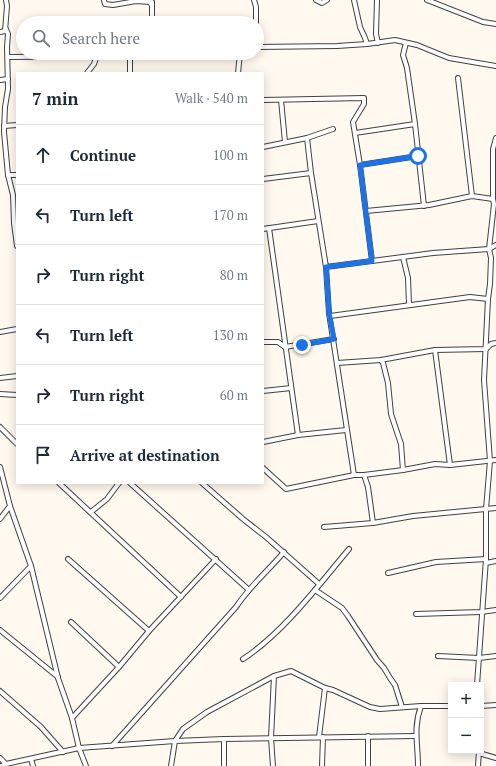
<!DOCTYPE html>
<html lang="en">
<head>
<meta charset="utf-8">
<style>
	body { margin:0; font-family:"PT Serif",serif; background:#f2f2f3; color:#1f2937 }
	.controls { position:absolute; right:12px; bottom:12px; display:grid; overflow:hidden; border-radius:0px; box-shadow:0 2px 10px #0003 }
	.controls button { width:36px; height:36px; display:grid; place-items:center; padding:0; border:0; border-bottom:1px solid #e0e1e3; background:#fff; color:#1f2937; font:20px sans-serif }
	.stop { position:absolute; width:12px; height:12px; margin:-9px; border:3px solid #1a73e8; border-radius:50%; background:#fff }
	.stop.end { background:#1a73e8; border-color:#fff; box-shadow:0 1px 4px #0008 }
	.list { margin:0; padding:0; list-style:none }
	h2 { display:flex; justify-content:space-between; align-items:center; height:52px; margin:0; padding:0 16px; font-size:17px }
	h2 small { font-size:13px; font-weight:400; color:#747a83 }
	.list li { display:grid; grid-template-columns:26px 1fr auto; gap:12px; align-items:center; box-sizing:border-box; height:60px; padding:0 16px; border-top:1px solid #e0e1e3 }
	.list b { display:block; font-size:15px; white-space:nowrap }
	.list em { font-size:13px; font-style:normal; color:#747a83 }
	.icon { flex:none; width:22px; height:22px; fill:none; stroke:currentColor; stroke-width:2; stroke-linecap:round; stroke-linejoin:round }
	.map { position:relative; flex:none; width:496px; height:766px; overflow:hidden }
	.search { position:absolute; background:#fff; box-shadow:0 2px 10px #0003; left:16px; top:16px; width:248px; height:44px; display:flex; align-items:center; gap:10px; box-sizing:border-box; padding:0 14px; border-radius:22px; color:#747a83; font-size:15px }
	.panel { position:absolute; background:#fff; box-shadow:0 2px 10px #0003; left:16px; top:72px; width:248px; height:412px; border-radius:0px }
	.map>svg:first-child { display:block }
</style>
</head>
<body>
<div class="map">
<svg width="496" height="766" viewBox="0 0 496 766">
	<rect width="100%" height="100%" fill="#fff9ef"/>
	<g fill="none" stroke-linecap="round" stroke-linejoin="round">
		<defs>
			<g id="street">
				<path d="M104 0 105 4 113 5 136 1 150 2 151 4"/>
				<path d="M254 0 256 7V23"/>
				<path d="M316 0 322 3 327 0"/>
				<path d="M354 0 360 27 365 38 367 44"/>
				<path d="M377 0 376 34 378 43"/>
				<path d="M427 0 483 22 496 24"/>
				<path d="M152 2V23"/>
				<path d="M5 31 7 6 6 0"/>
				<path d="M0 32 5 31 6 29 8 34 7 47 8 89 5 107 4 132 8 175 13 195 14 223 17 246"/>
				<path d="M406 43 403 55 407 68 415 124 424 206"/>
				<path d="M257 47 337 46 367 44 395 40 417 45 449 58 496 66"/>
				<path d="M8 57 130 56 171 53"/>
				<path d="M87 73 94 64 97 55"/>
				<path d="M130 73V56"/>
				<path d="M238 73 240 53"/>
				<path d="M458 78 472 196"/>
				<path d="M0 80 8 79"/>
				<path d="M263 100 364 98V104L353 122 360 165 372 261"/>
				<path d="M281 100 285 142"/>
				<path d="M4 126 17 125"/>
				<path d="M355 133 415 124"/>
				<path d="M307 138 311 173 326 267 433 253 489 249 496 245"/>
				<path d="M263 147 307 138 333 129"/>
				<path d="M360 165 418 156"/>
				<path d="M8 175H17"/>
				<path d="M263 179 311 173"/>
				<path d="M366 211 429 205 472 196 493 199"/>
				<path d="M269 228 298 435"/>
				<path d="M263 229 318 221"/>
				<path d="M403 257 408 278 409 305"/>
				<path d="M326 267 329 313 354 475"/>
				<path d="M330 316 470 297 488 299"/>
				<path d="M0 332 17 329"/>
				<path d="M263 342H278L285 347 334 339"/>
				<path d="M435 350 450 465"/>
				<path d="M381 360 383 363 388 383 391 414 401 444 403 470"/>
				<path d="M337 363 381 360 435 350 486 349 491 344 496 343"/>
				<path d="M0 378 17 376"/>
				<path d="M263 391 291 388"/>
				<path d="M0 394 17 395"/>
				<path d="M0 427 17 444"/>
				<path d="M263 442 298 435 346 430"/>
				<path d="M0 467 10 506 0 519"/>
				<path d="M263 468 286 489 354 475H364L403 470 435 464 450 465 496 460"/>
				<path d="M364 475 368 487 373 523"/>
				<path d="M59 483 181 597"/>
				<path d="M130 483 249 590"/>
				<path d="M202 483 243 519 266 537 319 584"/>
				<path d="M91 512 107 499 119 483"/>
				<path d="M324 527 373 523 413 516 496 508"/>
				<path d="M68 559 149 631"/>
				<path d="M486 563 496 561"/>
				<path d="M388 573 436 562 486 559"/>
				<path d="M315 590 342 608 348 616 377 660 384 668 390 678 395 685 402 707"/>
				<path d="M0 598 31 566"/>
				<path d="M416 614 481 612 496 610"/>
				<path d="M71 622 119 667"/>
				<path d="M0 630 58 677"/>
				<path d="M438 656 479 658 496 656"/>
				<path d="M243 659C283 633 318 586 349 549"/>
				<path d="M477 685 486 559V509L490 461 484 380 488 299 490 284 491 258 489 249 494 204 493 199V149L496 138"/>
				<path d="M0 691 41 727 63 752"/>
				<path d="M481 706 496 705"/>
				<path d="M72 718 119 667 149 631 216 559"/>
				<path d="M368 736V766"/>
				<path d="M319 737 325 688"/>
				<path d="M224 739 416 736"/>
				<path d="M112 746 236 607C249 587 268 571 284 552"/>
				<path d="M479 753 496 758"/>
				<path d="M0 758 6 764"/>
				<path d="M31 759 33 766"/>
				<path d="M1 766 6 764 79 748 72 718 58 678 31 566 10 506"/>
				<path d="M86 766 79 748 175 741 183 729 207 712 274 676 291 671 325 688 333 690 370 707 380 709 421 706H451"/>
				<path d="M171 766 175 741 224 739V766"/>
				<path d="M273 766 271 738 274 676"/>
				<path d="M322 766 323 737"/>
				<path d="M418 766C418 744 413 728 421 706"/>
				<path d="M478 766 479 751"/>
			</g>
		</defs>
		<!-- street casing -->
		<use href="#street" stroke="#414141" stroke-width="6"/>
		<!-- street -->
		<use href="#street" stroke="#fff" stroke-width="4"/>
	</g>
	<g fill="none" stroke-linecap="round" stroke-linejoin="round">
		<!-- route -->
		<path stroke="#1a73e8" stroke-width="5" d="M302 345 334 339 329 313 326 267 372 261 360 165 418 156"/>
	</g>
</svg>
<div class="controls">
<button>+</button>
<button>−</button>
</div>
<div class="stop" style="left:418px;top:156px"></div>
<div class="stop end" style="left:302px;top:345px"></div>
<div class="search"><svg class="icon" aria-label="search" viewBox="0 0 24 24"><circle cx="10" cy="10" r="6"/><path d="M15 15l6 6"/></svg>Search here</div>
<section class="panel">
<h2>7 min<small>Walk · 540 m</small></h2>
<ul class="list">
<li><svg class="icon" aria-label="ahead" viewBox="0 0 24 24"><path d="M12 20V5M6 11l6-6 6 6"/></svg><div><b>Continue</b></div><em>100 m</em></li>
<li><svg class="icon" aria-label="left" viewBox="0 0 24 24"><path d="M17 20v-9H6M10 6l-5 5 5 5"/></svg><div><b>Turn left</b></div><em>170 m</em></li>
<li><svg class="icon" aria-label="right" viewBox="0 0 24 24"><path d="M7 20v-9h11M14 6l5 5-5 5"/></svg><div><b>Turn right</b></div><em>80 m</em></li>
<li><svg class="icon" aria-label="left" viewBox="0 0 24 24"><path d="M17 20v-9H6M10 6l-5 5 5 5"/></svg><div><b>Turn left</b></div><em>130 m</em></li>
<li><svg class="icon" aria-label="right" viewBox="0 0 24 24"><path d="M7 20v-9h11M14 6l5 5-5 5"/></svg><div><b>Turn right</b></div><em>60 m</em></li>
<li><svg class="icon" aria-label="arrive" viewBox="0 0 24 24"><path d="M6 21V4h12l-3 4 3 4H6"/></svg><div><b>Arrive at destination</b></div></li>
</ul>
</section>
</div>
</body>
</html>
